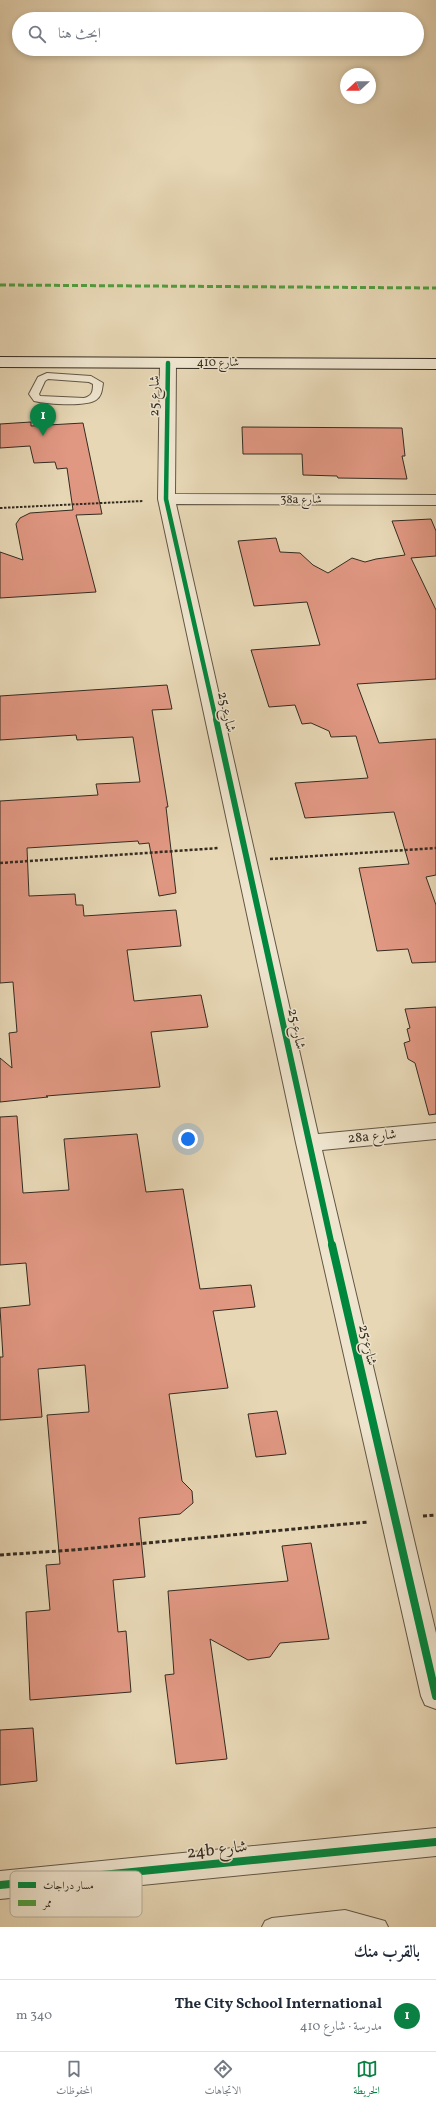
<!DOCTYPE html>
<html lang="ar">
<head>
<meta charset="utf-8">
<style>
	body { margin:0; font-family:Vollkorn,Amiri,serif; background:#f2f2f3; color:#1f2937; direction:rtl }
	.compass { position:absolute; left:340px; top:68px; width:36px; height:36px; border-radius:50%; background:#fff; box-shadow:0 2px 6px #0003; rotate:248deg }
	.you { position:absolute; left:188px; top:1139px; width:14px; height:14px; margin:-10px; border:3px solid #fff; border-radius:50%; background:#1a73e8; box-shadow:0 0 0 6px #1a73e833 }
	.badge { display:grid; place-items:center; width:26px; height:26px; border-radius:50%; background:#0b8043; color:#fff; font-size:13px; font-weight:700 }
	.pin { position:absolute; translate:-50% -33px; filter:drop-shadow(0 1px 2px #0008) }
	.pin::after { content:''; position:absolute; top:21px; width:14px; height:12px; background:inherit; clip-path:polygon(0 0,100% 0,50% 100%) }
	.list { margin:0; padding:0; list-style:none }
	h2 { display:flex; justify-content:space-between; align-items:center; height:52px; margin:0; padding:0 16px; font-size:17px }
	h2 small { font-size:13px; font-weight:400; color:#747a83 }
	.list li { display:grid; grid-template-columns:26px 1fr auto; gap:12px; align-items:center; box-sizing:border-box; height:72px; padding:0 16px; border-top:1px solid #e0e1e3 }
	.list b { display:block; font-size:15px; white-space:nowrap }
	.list p { margin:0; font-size:13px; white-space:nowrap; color:#747a83 }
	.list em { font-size:13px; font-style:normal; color:#747a83 }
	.icon { flex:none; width:22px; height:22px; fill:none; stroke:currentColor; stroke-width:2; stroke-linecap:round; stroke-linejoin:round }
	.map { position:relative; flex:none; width:436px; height:1927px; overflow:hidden; direction:ltr }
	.search { position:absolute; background:#fff; box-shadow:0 2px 6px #0003; left:12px; right:12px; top:12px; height:44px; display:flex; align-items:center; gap:10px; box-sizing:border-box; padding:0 14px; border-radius:22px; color:#747a83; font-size:15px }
	.sheet { height:124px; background:#fff }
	nav { display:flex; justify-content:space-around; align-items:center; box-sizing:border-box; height:56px; border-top:1px solid #e0e1e3; background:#fff; font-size:11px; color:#747a83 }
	nav a { display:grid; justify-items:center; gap:2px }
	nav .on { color:#0b8043 }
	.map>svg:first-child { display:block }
</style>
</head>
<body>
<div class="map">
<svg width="436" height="1927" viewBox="0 0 436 1927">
	<rect width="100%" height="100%" fill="#e7d7b5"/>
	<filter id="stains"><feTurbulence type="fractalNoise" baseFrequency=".005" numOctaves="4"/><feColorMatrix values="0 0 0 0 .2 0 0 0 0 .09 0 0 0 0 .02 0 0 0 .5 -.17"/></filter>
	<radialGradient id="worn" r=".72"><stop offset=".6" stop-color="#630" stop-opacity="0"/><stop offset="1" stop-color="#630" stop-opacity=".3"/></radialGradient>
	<!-- building -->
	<g fill="#e19883" stroke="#342c21">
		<path d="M31 422V426L83 423 102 514 76 515 96 592 0 598V552L23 560 16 524 20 518 30 513 73 510 67 468 57 469 55 462 34 463 30 446 0 448V424Z"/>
		<path d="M242 427 402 428 405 456H402L407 479 338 478 337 476 303 475 302 454H243Z"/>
		<path d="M431 519 436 531V556L411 558 436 610V679L357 684 379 743 436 739V875L426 877 436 905V962L412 963 408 949 377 951 359 868 409 864 394 812 305 818 295 783 368 778 356 736 331 737 329 731 311 723 302 724 295 705 269 707 251 650 320 645 307 602 254 606 238 541 276 538 280 552 300 553 313 565 328 573 352 558 365 562 376 559 405 555 392 521Z"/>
		<path d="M167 685 172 709 152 710 168 807H166L176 893 159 896 149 843 139 844 138 841 27 848 29 896 75 894 76 905H83L84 916 176 910 181 946 127 950 134 1001 201 995 208 1027 151 1032 160 1087 46 1096 48 1097 0 1102V1058L12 1068 9 1033 17 1032 13 982 0 983V801L98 795 96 784 140 782 133 737 77 740 76 735 0 740V696Z"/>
		<path d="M436 1007V1114L429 1115 415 1063 408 1059 404 1043 410 1041 407 1029 410 1028 405 1009Z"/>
		<path d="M17 1116 23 1193 69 1190 64 1139 137 1134 146 1192 183 1189 200 1289 251 1285 255 1307 213 1311 228 1388 169 1394 182 1481 192 1491 193 1503 180 1514 139 1518 145 1577 113 1580 118 1632 126 1631 131 1692 30 1700 26 1612 50 1610 46 1565 60 1564 47 1415 89 1412 85 1365 38 1369 42 1417 0 1420V1357H3L0 1308 30 1305 26 1263 0 1265V1117Z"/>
		<path d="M277 1411 286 1454 256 1457 248 1414Z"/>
		<path d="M311 1543 329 1639 280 1643 270 1657 248 1660 210 1639 227 1759 176 1764 165 1675 174 1674 168 1591 288 1581 282 1546Z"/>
		<path d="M33 1728 37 1781 0 1785V1730Z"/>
	</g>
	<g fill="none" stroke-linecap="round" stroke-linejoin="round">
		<defs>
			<g id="lane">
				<path d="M47 373 91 376 103 383C102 389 102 396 96 400 86 407 46 404 34 401L29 394 38 377ZM48 379 89 382 93 384C93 392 92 396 84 398L40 396 39 394 45 381Z"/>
				<path d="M345 1910 385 1921 388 1927H262L265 1921 272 1918Z"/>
			</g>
			<g id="street">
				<path d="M168 358 173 360 176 363 175 494 436 495V505L176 504 318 1134 436 1123V1139L322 1150 436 1633V1709L425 1705 421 1696 296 1143 158 499 160 363 163 360Z"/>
				<path d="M436 1828V1856L0 1899V1871Z"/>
			</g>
			<path id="secondary" d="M0 357 436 359V369L0 367Z"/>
		</defs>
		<!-- lane casing -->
		<use href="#lane" stroke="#615746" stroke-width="2"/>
		<!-- street casing -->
		<use href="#street" stroke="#615746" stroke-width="2"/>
		<!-- secondary casing -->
		<use href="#secondary" stroke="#342c21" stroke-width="2"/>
		<!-- path-far2 -->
		<path stroke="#342c21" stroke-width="2" stroke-dasharray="2.5 1.5" stroke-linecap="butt" d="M0 508 143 501"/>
		<!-- path-far1 -->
		<g stroke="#342c21" stroke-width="2.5" stroke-dasharray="3 2" stroke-linecap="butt">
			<path d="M270 859 436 848"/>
			<path d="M0 863 219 848"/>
		</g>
		<!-- path -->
		<g stroke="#342c21" stroke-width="3" stroke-dasharray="4 2.5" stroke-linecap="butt">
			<path d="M423 1516 436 1515"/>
			<path d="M0 1555 73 1550 368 1522"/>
		</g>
		<!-- lane -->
		<use href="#lane" fill="#efe5cf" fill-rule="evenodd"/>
		<!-- street -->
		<use href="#street" fill="#efe5cf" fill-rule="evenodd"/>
		<!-- secondary -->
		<use href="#secondary" fill="#efe5cf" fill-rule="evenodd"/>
		<!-- quiet -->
		<path stroke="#519d3f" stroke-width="3" stroke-dasharray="6 3" stroke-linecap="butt" d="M0 285 436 288"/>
		<defs>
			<path id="cycleway-far2" d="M168 363 166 499 216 720"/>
			<path id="cycleway-far1" d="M216 719 332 1246"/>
			<g id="cycleway">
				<path d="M332 1245 436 1696"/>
				<path d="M0 1885 436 1842"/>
			</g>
		</defs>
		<!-- cycleway-far2 casing -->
		<use href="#cycleway-far2" stroke="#efe5cf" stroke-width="6"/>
		<!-- cycleway-far1 casing -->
		<use href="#cycleway-far1" stroke="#efe5cf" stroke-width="8"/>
		<!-- cycleway casing -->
		<use href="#cycleway" stroke="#efe5cf" stroke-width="10"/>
		<!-- cycleway-far2 -->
		<use href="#cycleway-far2" stroke="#00873e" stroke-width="4.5"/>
		<!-- cycleway-far1 -->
		<use href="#cycleway-far1" stroke="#00873e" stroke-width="6"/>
		<!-- cycleway -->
		<use href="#cycleway" stroke="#00873e" stroke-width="8"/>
	</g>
	<g text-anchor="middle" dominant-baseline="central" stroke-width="3" stroke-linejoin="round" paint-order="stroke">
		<!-- far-street labels -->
		<g font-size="12" fill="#342c21" stroke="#efe5cf">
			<text x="218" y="363">شارع 410</text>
			<text x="301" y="500">38a شارع</text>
		</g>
		<!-- street labels -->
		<g font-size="14" fill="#342c21" stroke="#efe5cf">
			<text transform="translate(155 396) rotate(-89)">شارع 25</text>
			<text transform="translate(226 712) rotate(77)">شارع 25</text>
			<text transform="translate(296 1029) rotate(78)">شارع 25</text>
			<text transform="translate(372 1137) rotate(-5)">28a شارع</text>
			<text transform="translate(367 1345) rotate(77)">شارع 25</text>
		</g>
		<!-- near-street labels -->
		<g font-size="17" fill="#342c21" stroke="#efe5cf">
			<text transform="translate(217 1850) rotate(-6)">24b شارع</text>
		</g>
	</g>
	<!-- legend -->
	<rect x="10" y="1871" width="132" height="46" rx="6" fill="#efe5cf" stroke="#b7ae9b" stroke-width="1"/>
	<rect x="18" y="1882" width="18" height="6" fill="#00873e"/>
	<rect x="18" y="1900" width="18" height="6" fill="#519d3f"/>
	<g font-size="11" fill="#342c21">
		<text x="43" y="1889">مسار دراجات</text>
		<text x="43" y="1907">ممر</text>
	</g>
	<rect width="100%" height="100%" filter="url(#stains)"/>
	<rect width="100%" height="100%" fill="url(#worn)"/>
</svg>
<svg class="compass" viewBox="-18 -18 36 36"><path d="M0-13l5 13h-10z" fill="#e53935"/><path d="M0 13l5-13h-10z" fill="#747a83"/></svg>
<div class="you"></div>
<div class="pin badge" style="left:43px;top:436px">1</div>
<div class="search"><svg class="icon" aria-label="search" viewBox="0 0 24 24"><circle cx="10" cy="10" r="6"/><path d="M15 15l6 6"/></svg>ابحث هنا</div>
</div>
<section class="sheet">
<h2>بالقرب منك<small></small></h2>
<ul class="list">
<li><span class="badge">1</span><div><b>The City School International</b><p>مدرسة · شارع 410</p></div><em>340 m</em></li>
</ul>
</section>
<nav>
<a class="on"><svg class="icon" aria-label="map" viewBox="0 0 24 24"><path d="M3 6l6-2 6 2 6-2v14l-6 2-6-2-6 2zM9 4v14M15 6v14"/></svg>الخريطة</a>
<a><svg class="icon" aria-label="directions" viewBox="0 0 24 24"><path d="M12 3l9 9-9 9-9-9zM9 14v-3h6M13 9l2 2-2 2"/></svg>الاتجاهات</a>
<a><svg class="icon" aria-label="saved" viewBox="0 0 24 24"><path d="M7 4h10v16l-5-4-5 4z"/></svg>المحفوظات</a>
</nav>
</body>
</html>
